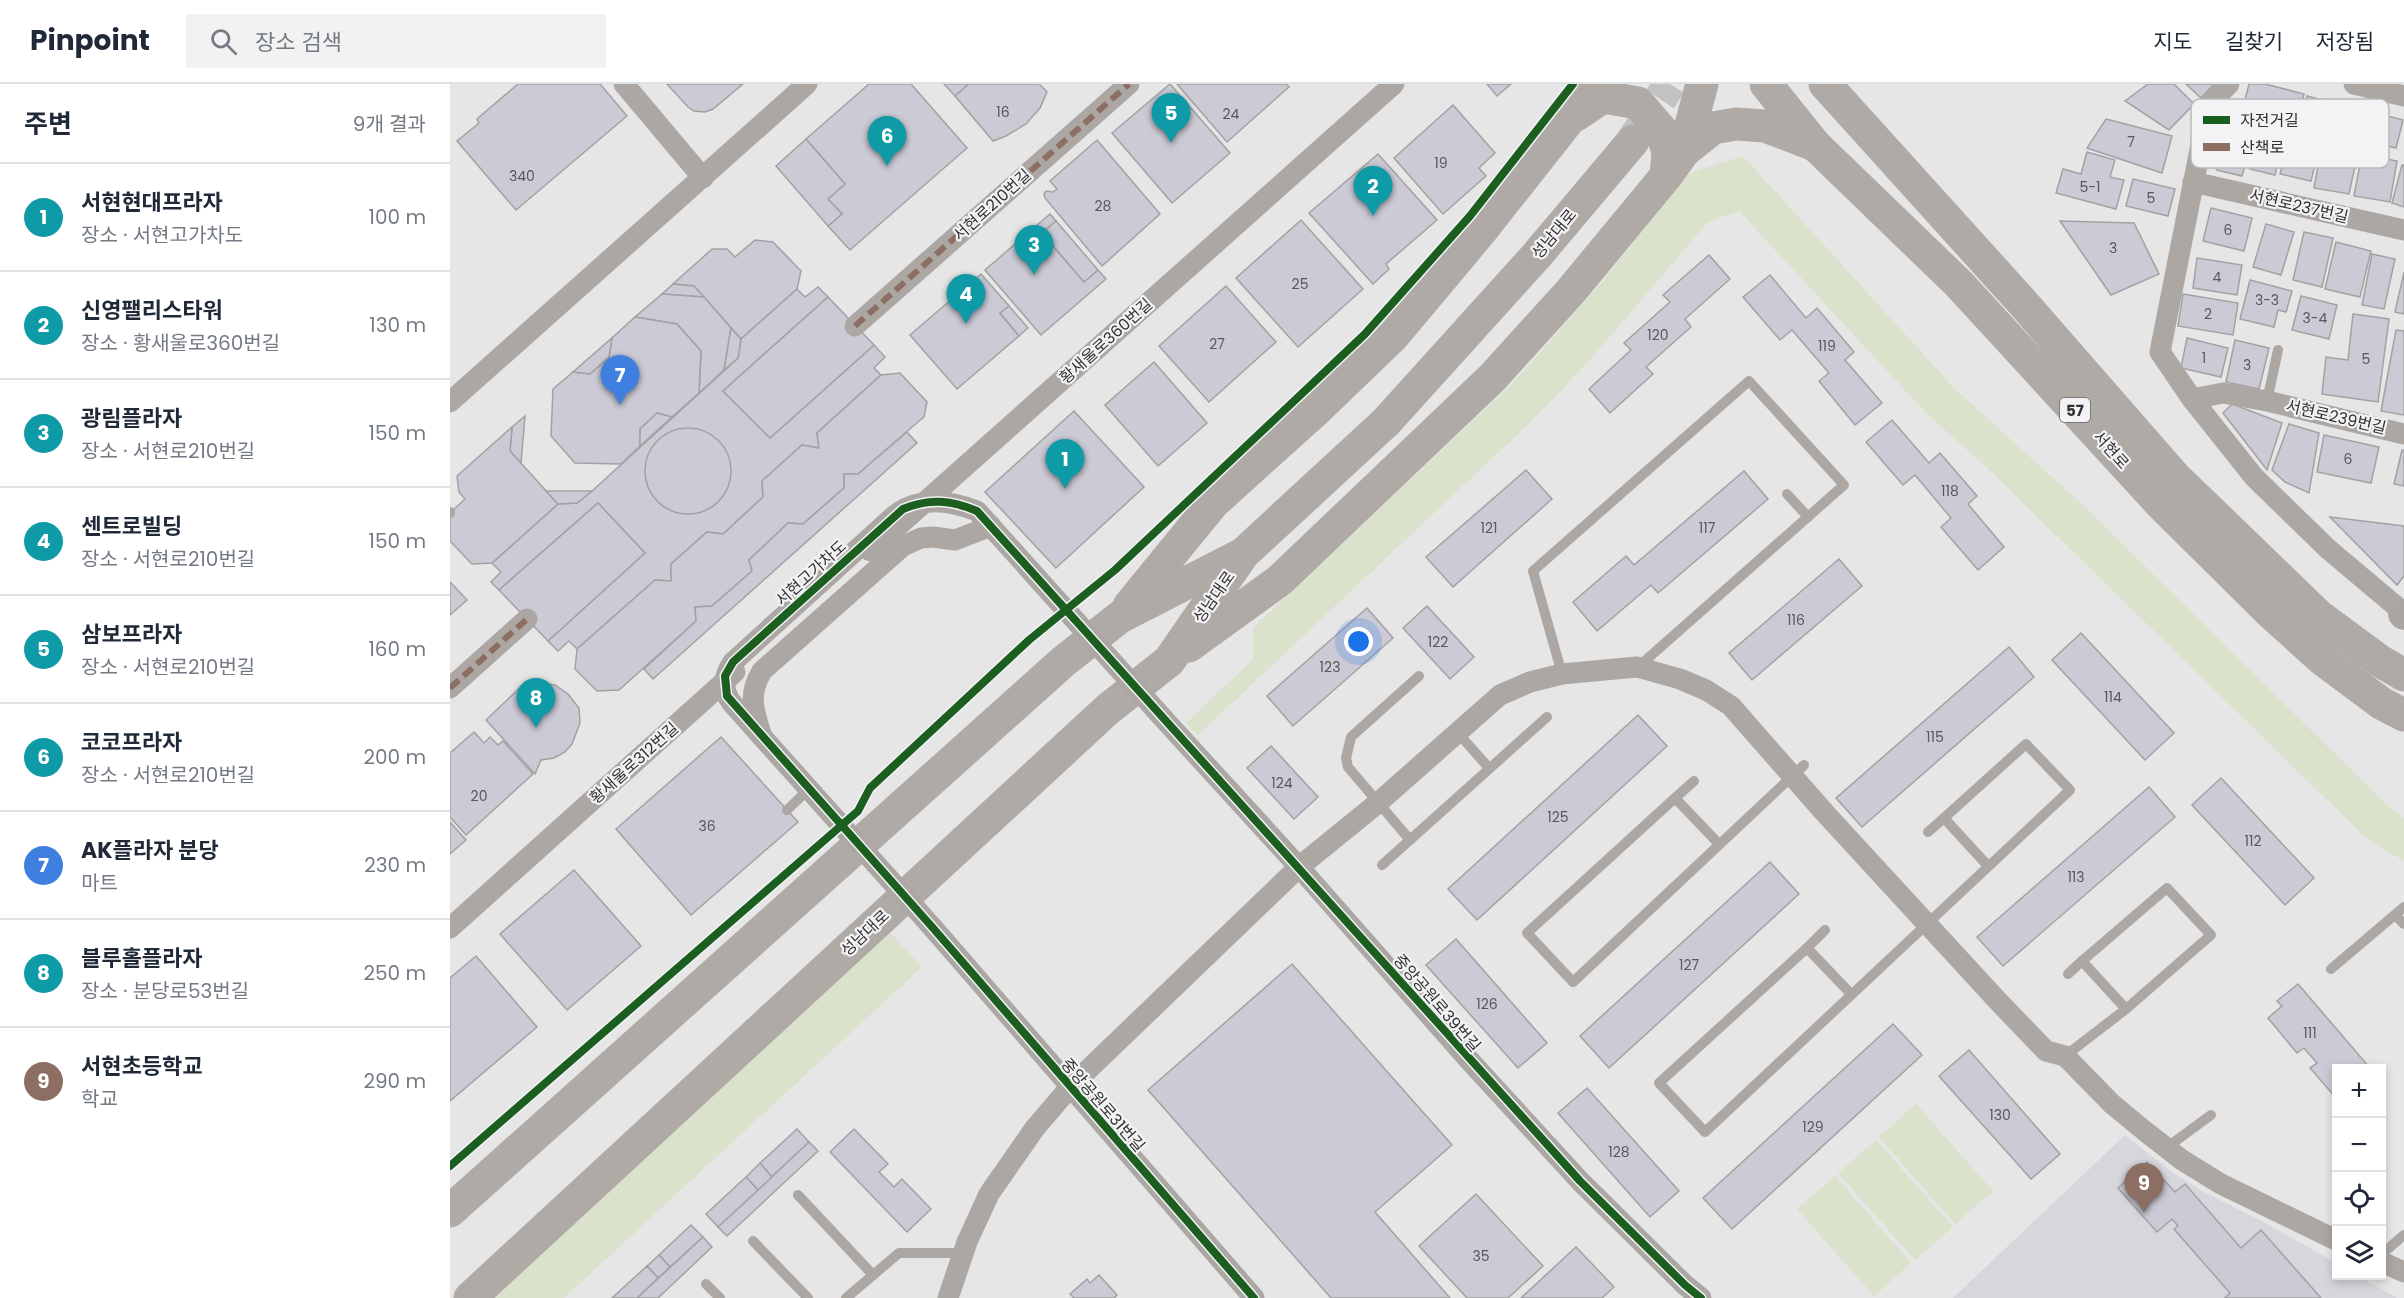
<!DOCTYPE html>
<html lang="ko">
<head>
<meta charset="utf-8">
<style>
	body { margin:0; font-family:Poppins,"Noto Sans KR",sans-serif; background:#f2f2f3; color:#1f2937 }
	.controls { position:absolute; right:18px; bottom:18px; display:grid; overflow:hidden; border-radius:0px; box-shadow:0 3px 9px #0003 }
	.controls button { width:54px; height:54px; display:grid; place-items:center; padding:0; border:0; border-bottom:2px solid #e0e1e3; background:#fff; color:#1f2937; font:30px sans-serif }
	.you { position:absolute; left:909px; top:558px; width:21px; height:21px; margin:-15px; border:4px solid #fff; border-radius:50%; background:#1a73e8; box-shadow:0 0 0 9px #1a73e833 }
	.badge { display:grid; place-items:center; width:39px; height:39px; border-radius:50%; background:#ea580c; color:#fff; font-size:20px; font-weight:700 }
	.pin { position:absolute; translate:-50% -50px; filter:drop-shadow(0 2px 3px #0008) }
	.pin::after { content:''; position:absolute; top:32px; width:21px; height:18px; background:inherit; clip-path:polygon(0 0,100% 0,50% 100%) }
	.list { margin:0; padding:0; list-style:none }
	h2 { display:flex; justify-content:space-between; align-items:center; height:78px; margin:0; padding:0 24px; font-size:26px }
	h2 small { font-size:20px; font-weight:400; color:#747a83 }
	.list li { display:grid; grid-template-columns:39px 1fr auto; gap:18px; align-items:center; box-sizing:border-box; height:108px; padding:0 24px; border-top:2px solid #e0e1e3 }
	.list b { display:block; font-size:22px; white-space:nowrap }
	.list p { margin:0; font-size:20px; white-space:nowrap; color:#747a83 }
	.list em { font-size:20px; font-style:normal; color:#747a83 }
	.icon { flex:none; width:33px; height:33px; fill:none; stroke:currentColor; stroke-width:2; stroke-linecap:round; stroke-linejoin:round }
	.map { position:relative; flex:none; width:1954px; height:1214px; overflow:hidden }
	header { display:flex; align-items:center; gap:36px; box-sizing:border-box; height:84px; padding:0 30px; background:#fff; border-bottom:2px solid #e0e1e3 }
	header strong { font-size:28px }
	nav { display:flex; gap:33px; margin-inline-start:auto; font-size:21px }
	.search { width:420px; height:54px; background:#f2f2f3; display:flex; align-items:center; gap:15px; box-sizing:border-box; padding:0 21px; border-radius:0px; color:#747a83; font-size:22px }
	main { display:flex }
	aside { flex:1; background:#fff }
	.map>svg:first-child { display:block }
</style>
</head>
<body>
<header>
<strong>Pinpoint</strong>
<div class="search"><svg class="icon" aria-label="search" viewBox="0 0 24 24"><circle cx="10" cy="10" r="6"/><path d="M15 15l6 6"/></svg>장소 검색</div>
<nav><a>지도</a><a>길찾기</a><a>저장됨</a></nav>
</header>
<main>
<aside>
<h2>주변<small>9개 결과</small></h2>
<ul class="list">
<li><span class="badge" style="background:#0f9aa8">1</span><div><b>서현현대프라자</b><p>장소 · 서현고가차도</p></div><em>100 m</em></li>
<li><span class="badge" style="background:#0f9aa8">2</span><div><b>신영팰리스타워</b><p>장소 · 황새울로360번길</p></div><em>130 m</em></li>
<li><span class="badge" style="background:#0f9aa8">3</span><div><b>광림플라자</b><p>장소 · 서현로210번길</p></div><em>150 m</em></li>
<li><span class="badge" style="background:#0f9aa8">4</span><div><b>센트로빌딩</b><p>장소 · 서현로210번길</p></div><em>150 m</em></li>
<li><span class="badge" style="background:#0f9aa8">5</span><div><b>삼보프라자</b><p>장소 · 서현로210번길</p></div><em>160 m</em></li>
<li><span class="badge" style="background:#0f9aa8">6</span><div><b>코코프라자</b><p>장소 · 서현로210번길</p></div><em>200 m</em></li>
<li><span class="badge" style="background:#3f7fe0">7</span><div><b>AK플라자 분당</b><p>마트</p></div><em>230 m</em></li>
<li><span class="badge" style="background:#0f9aa8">8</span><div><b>블루홀플라자</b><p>장소 · 분당로53번길</p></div><em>250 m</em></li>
<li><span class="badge" style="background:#8d6e63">9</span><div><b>서현초등학교</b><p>학교</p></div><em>290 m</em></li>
</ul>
</aside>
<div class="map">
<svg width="1954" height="1214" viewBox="0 0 1954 1214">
	<rect width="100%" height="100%" fill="#e6e6e7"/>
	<!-- built -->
	<path fill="#d6d6dc" d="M1675 1051 1722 1088 1752 1107 1812 1137 1886 1179V1192H1908L1947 1214H1503Z"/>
	<!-- green -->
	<g fill="#dae2cc">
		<path d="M1293 72 1504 304 1635 423 1937 721 1954 734V776L1935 767 1914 752 1533 380 1477 330 1289 127 1258 138 1140 276 1083 336 748 651 736 639 803 575V544L1061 301 1153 197 1237 90Z"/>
		<path d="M436 844 472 883 114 1214H36Z"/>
		<path d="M1466 1020 1543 1107 1505 1140 1429 1053Z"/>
		<path d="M1426 1056 1503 1143 1465 1176 1388 1089Z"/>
		<path d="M1385 1092 1461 1179 1424 1212 1347 1125Z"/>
	</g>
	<!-- building -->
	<g fill="#cbcad5" stroke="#a2a2a3" stroke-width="1.5">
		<path d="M68 0H150L177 32 66 126 7 57 29 39 27 35Z"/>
		<path d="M217 0H293L263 25 255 28 244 27 238 23Z"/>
		<path d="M419 0H461L517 64 400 166 378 142 392 130 378 115 395 100 356 55Z"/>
		<path d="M494 0H519L505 12Z"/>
		<path d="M519 0H589L597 8 590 24 576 40 556 52 543 57 505 12Z"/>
		<path d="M720 0 780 69 722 119 662 49Z"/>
		<path d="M727 0H836L839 3 777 58Z"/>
		<path d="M1037 0H1061L1047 12Z"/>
		<path d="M1698 0H1724L1744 20 1719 46 1675 17Z"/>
		<path d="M1736 0H1764L1751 14Z"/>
		<path d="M1799 0H1815L1854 10 1846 41 1792 28Z"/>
		<path d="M1857 12 1908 25 1900 55 1850 42Z"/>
		<path d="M1003 21 1045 69 1029 84 1036 92 993 130 944 74Z"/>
		<path d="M1915 26 1953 36 1946 64 1907 54Z"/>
		<path d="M1656 35 1722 52 1712 89 1637 64Z"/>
		<path d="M1767 38 1805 44 1792 92 1767 86 1757 72Z"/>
		<path d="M1809 43 1835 49 1825 91 1800 85Z"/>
		<path d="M1839 53 1870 60 1861 97 1830 90Z"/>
		<path d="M356 55 395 100 378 115 392 130 378 142 326 82Z"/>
		<path d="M647 56 710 130 652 182 595 114 594 110 596 107 603 108 607 105 600 97Z"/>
		<path d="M1872 61 1908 68 1899 110 1864 104Z"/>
		<path d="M1637 68 1665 76 1660 93 1674 96 1666 125 1606 109 1613 85 1631 90Z"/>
		<path d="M928 70 987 136 936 180 939 185 923 200 859 129Z"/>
		<path d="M1912 70 1947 77 1940 118 1904 112Z"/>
		<path d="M1952 81H1954V123L1942 119Z"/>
		<path d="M1683 95 1725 105 1718 132 1676 122Z"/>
		<path d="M1761 124 1802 134 1794 167 1753 157Z"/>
		<path d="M600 130 606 137 592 149 634 198 648 186 656 195 591 251 535 186Z"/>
		<path d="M851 136 913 205 848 263 786 194Z"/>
		<path d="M606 137 648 186 634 198 592 149Z"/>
		<path d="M1610 137 1684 139 1709 190 1661 211Z"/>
		<path d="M1816 140 1844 148 1831 191 1803 183Z"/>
		<path d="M1854 148 1883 154 1872 203 1843 196Z"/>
		<path d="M305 156 323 158 351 187 347 205 291 255 244 202 223 200 262 165H277L285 173Z"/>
		<path d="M1886 158 1921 167 1910 213 1875 205Z"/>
		<path d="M1922 170 1945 175 1934 225 1912 221Z"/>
		<path d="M1259 171 1280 195 1235 235 1241 243 1196 283 1203 290 1160 329 1139 305 1181 266 1174 259 1220 218 1213 211Z"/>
		<path d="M1747 174 1792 181 1787 211 1743 204Z"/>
		<path d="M1954 188V230L1945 228Z"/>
		<path d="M531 190 559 222 550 229 569 252 507 305 460 251Z"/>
		<path d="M1320 191 1356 234 1367 224 1404 268 1395 276 1432 319 1405 341 1369 297 1379 289 1342 246 1330 256 1293 213Z"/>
		<path d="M1800 196 1842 207 1836 228 1828 226 1824 243 1790 235Z"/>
		<path d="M223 200 244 202 254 213 212 210Z"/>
		<path d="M776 202 826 258 759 318 709 262Z"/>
		<path d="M368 203 378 213 273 307 320 354 424 261 435 273 424 284 431 291 367 349 369 364 352 361 312 397 313 413 273 450 257 448 221 480V497L205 496 127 565 119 557 108 567 98 557 195 469 148 419 49 506 41 498 51 488 42 479 108 420 127 419 142 407 288 274 291 255 347 205 355 213Z"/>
		<path d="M212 210 254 213 281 244 274 286 249 309 251 267 227 240 185 233Z"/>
		<path d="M1733 210 1788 219 1783 251 1728 242Z"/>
		<path d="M1851 212 1887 221 1879 255 1842 246Z"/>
		<path d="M378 213 424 261 320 354 273 307Z"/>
		<path d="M559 222 578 244 569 252 550 229Z"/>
		<path d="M1903 230 1939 235 1928 318 1872 310 1876 273 1898 276Z"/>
		<path d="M185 233 227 240 251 267 249 309 222 333 207 329 190 345V362L171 380 125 379 101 352 103 305 123 288 140 290 159 273 162 254Z"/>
		<path d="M281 244 291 255 288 274 274 286Z"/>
		<path d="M1946 246 1954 247V331L1931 327Z"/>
		<path d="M162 254 159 273 140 290 123 288Z"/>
		<path d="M1737 254 1778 264 1771 293 1731 284Z"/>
		<path d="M1785 256 1819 264 1809 305 1776 298Z"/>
		<path d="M704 278 757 339 708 382 655 321Z"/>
		<path d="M450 289 477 318 474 333 469 337 408 390H394V404L353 440 338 439 299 476 302 487 262 522 245 523 246 537 169 606 147 607 125 585 127 565 205 496 221 497V480L257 448 273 450 313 413 312 397 352 361 369 364 367 349 431 291Z"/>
		<path d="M1782 320 1832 339 1817 386 1773 329Z"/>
		<path d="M624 327 694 403 606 484 535 408Z"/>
		<path d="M207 329 222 333 190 362V345Z"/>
		<path d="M75 332 71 379 60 367 62 343Z"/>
		<path d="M1442 336 1479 379 1490 369 1527 412 1518 420 1554 463 1528 486 1491 443 1501 434 1465 391 1453 401 1416 358Z"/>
		<path d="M1839 340 1869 349 1859 409 1835 398 1822 386Z"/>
		<path d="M62 343 60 367 108 420 42 479 22 480 0 457V429L15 415 9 408 7 392Z"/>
		<circle cx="238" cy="387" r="43"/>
		<path d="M457 348 467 359 203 595 194 585 246 537 245 523 262 522 302 487 299 476 338 439 353 440 394 404V390H408Z"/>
		<path d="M1874 351 1929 363 1921 399 1867 388Z"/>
		<path d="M1952 366H1954V402L1944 400Z"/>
		<path d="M1076 386 1102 415 1003 503 976 473Z"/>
		<path d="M1294 387 1318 415 1208 509 1201 501 1147 547 1123 518 1176 472 1184 481Z"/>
		<path d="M96 407H142L127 419 108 420Z"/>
		<path d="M148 419 195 469 98 557 49 506Z"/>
		<path d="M1880 433 1954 442V492L1947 501Z"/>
		<path d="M1389 475 1412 502 1302 596 1279 569Z"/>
		<path d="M0 498 17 516 0 531Z"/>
		<path d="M977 522 1024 573 1000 595 953 544Z"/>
		<path d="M917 524 943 554 843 642 817 612Z"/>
		<path d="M1631 549 1724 649 1695 676 1602 576Z"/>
		<path d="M1559 563 1584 593 1412 743 1386 714Z"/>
		<path d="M84 598 105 601 118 610 129 624 130 639 122 660 115 668 104 674 91 676 85 690 36 636 75 599Z"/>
		<path d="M1188 631 1217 662 1027 836 998 805Z"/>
		<path d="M24 648 34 659 40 653 48 661 53 657 83 690 16 751 0 733V669Z"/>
		<path d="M271 653 348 738 241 831 166 745Z"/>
		<path d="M821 662 868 713 844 735 797 684Z"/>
		<path d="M1771 694 1864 794 1835 821 1742 721Z"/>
		<path d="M1699 703 1725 733 1553 882 1527 853Z"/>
		<path d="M0 738 16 756 0 770Z"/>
		<path d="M1320 778 1349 810 1159 984 1130 952Z"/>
		<path d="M124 786 191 862 117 926 50 850Z"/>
		<path d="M1006 855 1097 959 1068 984 976 881Z"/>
		<path d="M26 872 87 943 0 1017V894Z"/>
		<path d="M842 880 1002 1061 925 1128 1000 1214H881L698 1006Z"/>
		<path d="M1848 900 1920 984H1886V1014L1860 984 1867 979 1854 964 1847 969 1818 934 1832 922 1827 917Z"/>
		<path d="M1443 940 1472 971 1282 1145 1253 1114Z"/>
		<path d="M1519 966 1610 1070 1581 1095 1489 992Z"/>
		<path d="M1137 1004 1229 1107 1200 1133 1108 1029Z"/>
		<path d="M347 1045 359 1058 322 1093 310 1079Z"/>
		<path d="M404 1045 438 1080 429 1088 444 1103 452 1095 481 1125 457 1148 380 1068Z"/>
		<path d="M359 1058 368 1067 277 1152 268 1143Z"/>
		<path d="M1697 1078 1725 1108 1735 1100 1791 1164 1811 1146 1871 1214H1775L1780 1209 1724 1145 1728 1142 1722 1135 1707 1148 1668 1104Z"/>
		<path d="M310 1079 322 1093 308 1106 296 1093Z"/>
		<path d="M296 1093 308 1106 268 1143 256 1130Z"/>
		<path d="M1026 1110 1093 1182 1058 1214H1017L969 1162Z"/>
		<path d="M241 1141 253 1153 220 1183 209 1171Z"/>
		<path d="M253 1153 262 1163 208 1214H187Z"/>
		<path d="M1126 1163 1164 1203 1152 1214H1071Z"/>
		<path d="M209 1171 220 1183 208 1194 197 1182Z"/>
		<path d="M197 1182 208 1194 187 1214H162Z"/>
		<path d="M649 1191 667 1211 664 1214H624L620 1210 637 1195 640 1199Z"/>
	</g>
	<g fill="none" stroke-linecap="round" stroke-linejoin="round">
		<!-- primary-tunnel -->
		<path stroke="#c2c2c3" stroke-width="33" stroke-dasharray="33 16" stroke-linecap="butt" d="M1183 56 1220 0"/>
		<!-- lane -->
		<g stroke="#aca7a3" stroke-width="10">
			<path d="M1817 317 1828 266"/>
			<path d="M1337 410 1358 433"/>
			<path d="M0 428V429"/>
			<path d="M1112 590 1083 487 1299 297 1394 401 1188 583"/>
			<path d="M1008 649 1039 684"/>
			<path d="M1225 714 1244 697"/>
			<path d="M337 726 359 705"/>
			<path d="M1478 748 1494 734"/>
			<path d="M960 756 898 683 896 674 901 653 969 592"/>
			<path d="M1269 760 1225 714 1077 849 1123 898 1354 681"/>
			<path d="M932 781 1097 633"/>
			<path d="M1945 831 1954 840"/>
			<path d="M1357 864 1375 846"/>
			<path d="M1881 885 1954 823"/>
			<path d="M1618 890 1632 877"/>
			<path d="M1401 910 1357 864 1209 999 1255 1048 1620 706 1576 660 1494 734 1538 782"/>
			<path d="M1615 972 1676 925 1761 851 1717 804 1632 877 1676 925"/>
			<path d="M1716 1064 1761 1031"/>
			<path d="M348 1111 423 1191"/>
			<path d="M303 1157 358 1214"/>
			<path d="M1932 1170 1954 1151"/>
			<path d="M256 1200 270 1214"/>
			<path d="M396 1214 449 1169H513"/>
		</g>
		<!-- street -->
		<g stroke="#aca7a3" stroke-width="21">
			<path d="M174 0 253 94"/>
			<path d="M1779 0 1759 20 1710 268 1742 315 1804 393 1878 465 1954 529"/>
			<path d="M1904 0 1954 12"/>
			<path d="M1743 98 1954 146"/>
			<path d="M405 242 679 0"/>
			<path d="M1742 315 1773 309 1817 317 1954 350"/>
			<path d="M0 318 357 0"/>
			<path d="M420 467 944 0"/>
			<path d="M0 604 77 535"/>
			<path d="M712 633 849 783 1019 976 1130 1097 1235 1201 1251 1214"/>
			<path d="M312 653C304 627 297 612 312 587L453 462 471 454 483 453 505 456 541 442"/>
			<path d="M0 844 285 588"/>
			<path d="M483 844 804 1214"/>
			<path d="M1932 1178 1954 1188"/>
			<path d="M498 1214 517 1158 539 1110 585 1044 620 1003 849 783 929 718 1050 611 1080 598 1112 590 1187 583 1230 595 1256 606 1281 622 1374 728 1547 916 1596 967 1615 972 1662 1020 1696 1048 1732 1076 1771 1100 1886 1156"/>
		</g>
		<!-- secondary -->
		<path stroke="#aaa6a2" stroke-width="30" d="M1953 530 1954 531"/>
		<!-- primary -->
		<g stroke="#afaaa6" stroke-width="33">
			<path d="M1316 0 1365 61 1509 200 1711 420 1820 528 1872 575 1931 619 1954 631"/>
			<path d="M1375 0 1573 219 1725 393 1869 532 1930 577 1954 591"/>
			<path d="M1126 31 1153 13 1188 19 1212 47 1218 69 1216 92"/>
			<path d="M1234 67 1252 0"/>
			<path d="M679 522 763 419 864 328 944 251 1031 147 1147 0"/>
			<path d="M739 562 830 496 1042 294 1121 207 1216 92 1234 67 1263 44 1286 40 1315 42 1365 61"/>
			<path d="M0 1127 614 577 670 533 789 472"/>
			<path d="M20 1214 658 625 719 577 793 470 936 338 1087 171 1183 57"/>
		</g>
		<!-- street-bridge -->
		<path stroke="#aca7a3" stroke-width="21" d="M483 844 281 618C271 604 274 591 283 578L445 431C470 412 499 416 527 427L712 633"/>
		<!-- quiet -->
		<g stroke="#8d6e63" stroke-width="6" stroke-dasharray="12 6" stroke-linecap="butt">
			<path d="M405 242 679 0"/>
			<path d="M0 604 77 535"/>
		</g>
		<defs>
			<g id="cycleway">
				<path d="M0 1082 408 727 420 704 579 556 665 486 915 250 1020 132 1123 0"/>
				<path d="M804 1214 483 844 277 612 275 592 283 578 453 425C479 414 501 416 527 427L1130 1097 1235 1201 1251 1214"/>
			</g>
		</defs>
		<!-- cycleway casing -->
		<use href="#cycleway" stroke="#f3f3f5" stroke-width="11"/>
		<!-- cycleway -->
		<use href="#cycleway" stroke="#1b5e20" stroke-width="8"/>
	</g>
	<g text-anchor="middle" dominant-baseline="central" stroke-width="4.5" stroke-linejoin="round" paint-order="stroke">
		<!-- number labels -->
		<g font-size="14" fill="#58575b">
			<text x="553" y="28">16</text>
			<text x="781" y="30">24</text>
			<text x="1681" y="58">7</text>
			<text x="991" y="79">19</text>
			<text x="72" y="92">340</text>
			<text x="1640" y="103">5-1</text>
			<text x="1701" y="114">5</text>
			<text x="653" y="122">28</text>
			<text x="1778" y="146">6</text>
			<text x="1663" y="164">3</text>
			<text x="1767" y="193">4</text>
			<text x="850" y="200">25</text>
			<text x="1817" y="216">3-3</text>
			<text x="1758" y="230">2</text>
			<text x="1865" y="234">3-4</text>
			<text x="1208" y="251">120</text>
			<text x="767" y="260">27</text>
			<text x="1377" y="262">119</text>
			<text x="1754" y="274">1</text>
			<text x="1916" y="275">5</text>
			<text x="1797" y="281">3</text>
			<text x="1898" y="375">6</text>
			<text x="1500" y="407">118</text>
			<text x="1039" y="444">121</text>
			<text x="1257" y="444">117</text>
			<text x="1346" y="536">116</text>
			<text x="988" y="558">122</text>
			<text x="880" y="583">123</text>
			<text x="1663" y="613">114</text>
			<text x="1485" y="653">115</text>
			<text x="832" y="699">124</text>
			<text x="29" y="712">20</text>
			<text x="1108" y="733">125</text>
			<text x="257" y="742">36</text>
			<text x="1803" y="757">112</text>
			<text x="1626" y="793">113</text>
			<text x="1239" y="881">127</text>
			<text x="1037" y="920">126</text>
			<text x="1860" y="949">111</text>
			<text x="1550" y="1031">130</text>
			<text x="1363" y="1043">129</text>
			<text x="1169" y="1068">128</text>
			<text x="1031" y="1172">35</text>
		</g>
		<!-- shield labels -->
		<rect fill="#f3f3f5" stroke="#6b6b6c" stroke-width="1.5" x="1610" y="314" width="30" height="24" rx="4.5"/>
		<g font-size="15" font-weight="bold" fill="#313132">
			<text x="1625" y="326">57</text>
		</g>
		<!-- street labels -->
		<g font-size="16" fill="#313132" stroke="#f3f3f5">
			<text transform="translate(542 121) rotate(-42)">서현로210번길</text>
			<text transform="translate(1849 122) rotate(13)">서현로237번길</text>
			<text transform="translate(1104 150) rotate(-50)">성남대로</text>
			<text transform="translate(656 257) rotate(-42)">황새울로360번길</text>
			<text transform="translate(1886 333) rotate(13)">서현로239번길</text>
			<text transform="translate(1661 366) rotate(48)">서현로</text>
			<text transform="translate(361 489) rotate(-42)">서현고가차도</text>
			<text transform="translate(764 513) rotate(-55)">성남대로</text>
			<text transform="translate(184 679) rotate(-42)">황새울로312번길</text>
			<text transform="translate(415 849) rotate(-43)">성남대로</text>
			<text transform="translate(987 919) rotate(49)">중앙공원로39번길</text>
			<text transform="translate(653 1021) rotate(49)">중앙공원로31번길</text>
		</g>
	</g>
	<!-- legend -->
	<rect x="1741" y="15" width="198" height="69" rx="9" fill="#f3f3f5" stroke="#b9b9ba" stroke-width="1.5"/>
	<rect x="1753" y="32" width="27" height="8" fill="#1b5e20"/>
	<rect x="1753" y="59" width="27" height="8" fill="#8d6e63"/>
	<g font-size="16" fill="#313132">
		<text x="1790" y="42">자전거길</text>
		<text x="1790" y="69">산책로</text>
	</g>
</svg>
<div class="controls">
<button>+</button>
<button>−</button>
<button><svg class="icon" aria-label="locate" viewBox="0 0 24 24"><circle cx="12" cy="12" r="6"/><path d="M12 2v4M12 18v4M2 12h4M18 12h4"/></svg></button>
<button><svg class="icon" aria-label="layers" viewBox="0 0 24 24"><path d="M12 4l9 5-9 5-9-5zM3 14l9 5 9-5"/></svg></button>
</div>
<div class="you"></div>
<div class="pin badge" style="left:615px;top:405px;background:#0f9aa8">1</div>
<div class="pin badge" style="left:923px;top:132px;background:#0f9aa8">2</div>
<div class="pin badge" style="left:584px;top:191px;background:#0f9aa8">3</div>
<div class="pin badge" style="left:516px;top:240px;background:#0f9aa8">4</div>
<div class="pin badge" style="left:721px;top:59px;background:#0f9aa8">5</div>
<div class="pin badge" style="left:437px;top:82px;background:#0f9aa8">6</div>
<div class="pin badge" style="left:170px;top:321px;background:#3f7fe0">7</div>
<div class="pin badge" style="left:86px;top:644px;background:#0f9aa8">8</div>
<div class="pin badge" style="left:1694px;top:1129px;background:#8d6e63">9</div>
</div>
</main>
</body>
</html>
